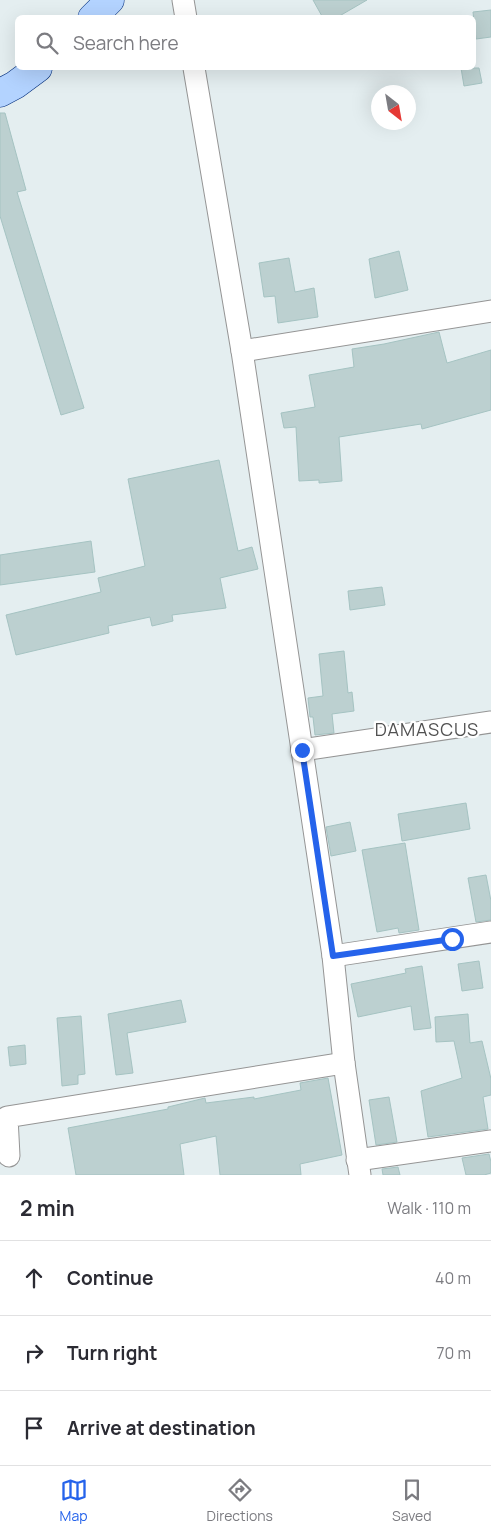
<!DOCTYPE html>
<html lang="en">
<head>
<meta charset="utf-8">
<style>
	body { margin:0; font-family:Manrope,sans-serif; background:#f2f2f3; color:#2b2b33 }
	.compass { position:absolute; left:371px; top:85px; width:45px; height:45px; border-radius:50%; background:#fff; box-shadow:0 5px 20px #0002; rotate:149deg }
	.stop { position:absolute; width:15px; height:15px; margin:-11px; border:4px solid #2563eb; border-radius:50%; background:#fff }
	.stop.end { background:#2563eb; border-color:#fff; box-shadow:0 1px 5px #0008 }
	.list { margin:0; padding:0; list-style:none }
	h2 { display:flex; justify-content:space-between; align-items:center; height:65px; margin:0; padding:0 20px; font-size:21px }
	h2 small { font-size:16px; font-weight:400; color:#7c7c81 }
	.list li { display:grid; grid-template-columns:32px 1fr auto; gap:15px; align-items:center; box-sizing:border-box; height:75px; padding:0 20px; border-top:1px solid #e1e1e2 }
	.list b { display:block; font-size:19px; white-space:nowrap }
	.list em { font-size:16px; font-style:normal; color:#7c7c81 }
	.icon { flex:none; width:28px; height:28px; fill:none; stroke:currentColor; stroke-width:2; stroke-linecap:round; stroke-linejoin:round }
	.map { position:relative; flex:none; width:491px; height:1175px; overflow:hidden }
	.search { position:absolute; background:#fff; box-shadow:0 5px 20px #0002; left:15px; right:15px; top:15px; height:55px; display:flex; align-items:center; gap:12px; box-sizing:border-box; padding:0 18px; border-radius:8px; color:#7c7c81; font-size:19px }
	.sheet { height:290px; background:#fff }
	nav { display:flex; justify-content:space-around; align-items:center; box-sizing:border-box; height:70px; border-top:1px solid #e1e1e2; background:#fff; font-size:14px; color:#7c7c81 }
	nav a { display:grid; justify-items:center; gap:2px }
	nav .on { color:#2563eb }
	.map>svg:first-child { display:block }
</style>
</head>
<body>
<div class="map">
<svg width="491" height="1175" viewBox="0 0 491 1175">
	<rect width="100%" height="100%" fill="#e4eef0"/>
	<!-- building -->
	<g fill="#bcd0d0" stroke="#a5c3c2">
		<path d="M313 0H367L336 18H323Z"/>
		<path d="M491 10V37L476 39 473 12Z"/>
		<path d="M461 68H479L482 83 464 86Z"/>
		<path d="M0 113H5L26 190 17 192 84 408 61 415 0 216Z"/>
		<path d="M399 251 408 290 375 298 369 259Z"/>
		<path d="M289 258 295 292 314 288 318 317 278 323 275 296 264 297 259 263Z"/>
		<path d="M439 332 447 363 491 350V410L422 429 421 424 339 437 342 481 319 483V480L299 481 296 427 284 428 281 413 315 407 309 375 354 367 352 349 384 344Z"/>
		<path d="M219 460 238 551 252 547 258 569 220 578 226 608 172 615 173 621 152 626 150 617 108 626 109 633 16 655 6 615 101 592 98 578 145 566 128 479Z"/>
		<path d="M91 541 95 572 0 585V555Z"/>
		<path d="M382 587 385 605 350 610 348 591Z"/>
		<path d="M344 651 348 693 352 692 354 711 332 714 334 733 315 735 313 717H310L308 698 323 696 319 654Z"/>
		<path d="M466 803 470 829 402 841 398 814Z"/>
		<path d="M350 822 356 851 331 856 326 827Z"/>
		<path d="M405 843 419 930 399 933 398 928 377 932 362 850Z"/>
		<path d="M486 875 491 901V920L476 922 468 878Z"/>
		<path d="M479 961 483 988 462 991 458 964Z"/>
		<path d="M422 966 431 1028 414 1030 411 1006 358 1017 351 984 406 973 405 969Z"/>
		<path d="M181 1000 186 1022 127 1033 133 1073 116 1075 108 1014Z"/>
		<path d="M468 1014 470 1043 482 1041 491 1079V1095L483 1097 488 1129 428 1137 421 1091 462 1078 454 1041 436 1042 435 1017Z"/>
		<path d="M81 1016 85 1074 78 1075V1084L62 1086 57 1018Z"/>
		<path d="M25 1045 26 1064 10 1066 8 1047Z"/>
		<path d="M328 1078 342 1155 300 1164 301 1175H220L216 1136 180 1144 184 1175H76L68 1128 168 1109V1107L205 1098 206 1103 254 1097V1099L301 1090 300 1083Z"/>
		<path d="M389 1097 397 1142 376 1145 369 1100Z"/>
		<path d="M489 1154 491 1162V1173L484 1175H466L462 1158Z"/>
		<path d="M398 1167 400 1175H383L382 1169Z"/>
	</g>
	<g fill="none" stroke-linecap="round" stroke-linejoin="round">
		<defs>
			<g id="street">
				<path d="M183 0 186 18"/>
				<path d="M194 68 242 351 333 956 344 1063 360 1175"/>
				<path d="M242 351 491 311"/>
				<path d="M302 750 491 722"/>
				<path d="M333 956 491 932"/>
				<path d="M9 1156 7 1117 344 1063"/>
				<path d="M357 1160 491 1141"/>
			</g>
			<g id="secondary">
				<path d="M92 18 110 0"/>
				<path d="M0 93 15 85 38 68"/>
			</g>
		</defs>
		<!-- street casing -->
		<use href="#street" stroke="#959595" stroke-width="23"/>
		<!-- secondary casing -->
		<use href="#secondary" stroke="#002c7b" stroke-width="29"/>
		<!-- street -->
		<use href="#street" stroke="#fff" stroke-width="21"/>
		<!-- secondary -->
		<use href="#secondary" stroke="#b3d3ff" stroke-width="28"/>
	</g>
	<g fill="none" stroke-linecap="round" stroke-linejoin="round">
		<!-- route -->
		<path stroke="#2563eb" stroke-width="6" d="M302 750 333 956 452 939"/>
	</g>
	<g text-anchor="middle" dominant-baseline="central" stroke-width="4.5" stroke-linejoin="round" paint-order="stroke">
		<!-- quarter labels -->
		<g font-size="18" letter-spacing="1" fill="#515151" stroke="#fff">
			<text x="427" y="729">DAMASCUS</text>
		</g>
	</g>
</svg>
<svg class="compass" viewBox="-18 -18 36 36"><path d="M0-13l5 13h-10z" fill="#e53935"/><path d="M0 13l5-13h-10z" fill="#7c7c81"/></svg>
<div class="stop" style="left:452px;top:939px"></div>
<div class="stop end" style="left:302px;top:750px"></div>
<div class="search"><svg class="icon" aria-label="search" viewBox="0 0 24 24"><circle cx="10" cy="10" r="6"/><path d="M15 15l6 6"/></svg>Search here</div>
</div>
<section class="sheet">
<h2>2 min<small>Walk · 110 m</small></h2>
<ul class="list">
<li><svg class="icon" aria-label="ahead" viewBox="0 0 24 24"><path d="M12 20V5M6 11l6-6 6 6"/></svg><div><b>Continue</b></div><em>40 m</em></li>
<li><svg class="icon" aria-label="right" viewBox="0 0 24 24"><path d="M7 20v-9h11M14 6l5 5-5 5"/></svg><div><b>Turn right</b></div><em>70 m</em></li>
<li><svg class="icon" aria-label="arrive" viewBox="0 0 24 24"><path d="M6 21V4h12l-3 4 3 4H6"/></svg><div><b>Arrive at destination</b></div></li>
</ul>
</section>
<nav>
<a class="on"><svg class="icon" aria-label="map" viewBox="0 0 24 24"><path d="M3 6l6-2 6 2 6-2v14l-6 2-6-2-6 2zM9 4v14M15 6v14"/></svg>Map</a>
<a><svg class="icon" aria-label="directions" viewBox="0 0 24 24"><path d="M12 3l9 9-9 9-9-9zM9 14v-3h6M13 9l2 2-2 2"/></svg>Directions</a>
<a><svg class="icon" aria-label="saved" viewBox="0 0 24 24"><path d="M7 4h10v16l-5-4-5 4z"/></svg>Saved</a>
</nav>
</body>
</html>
